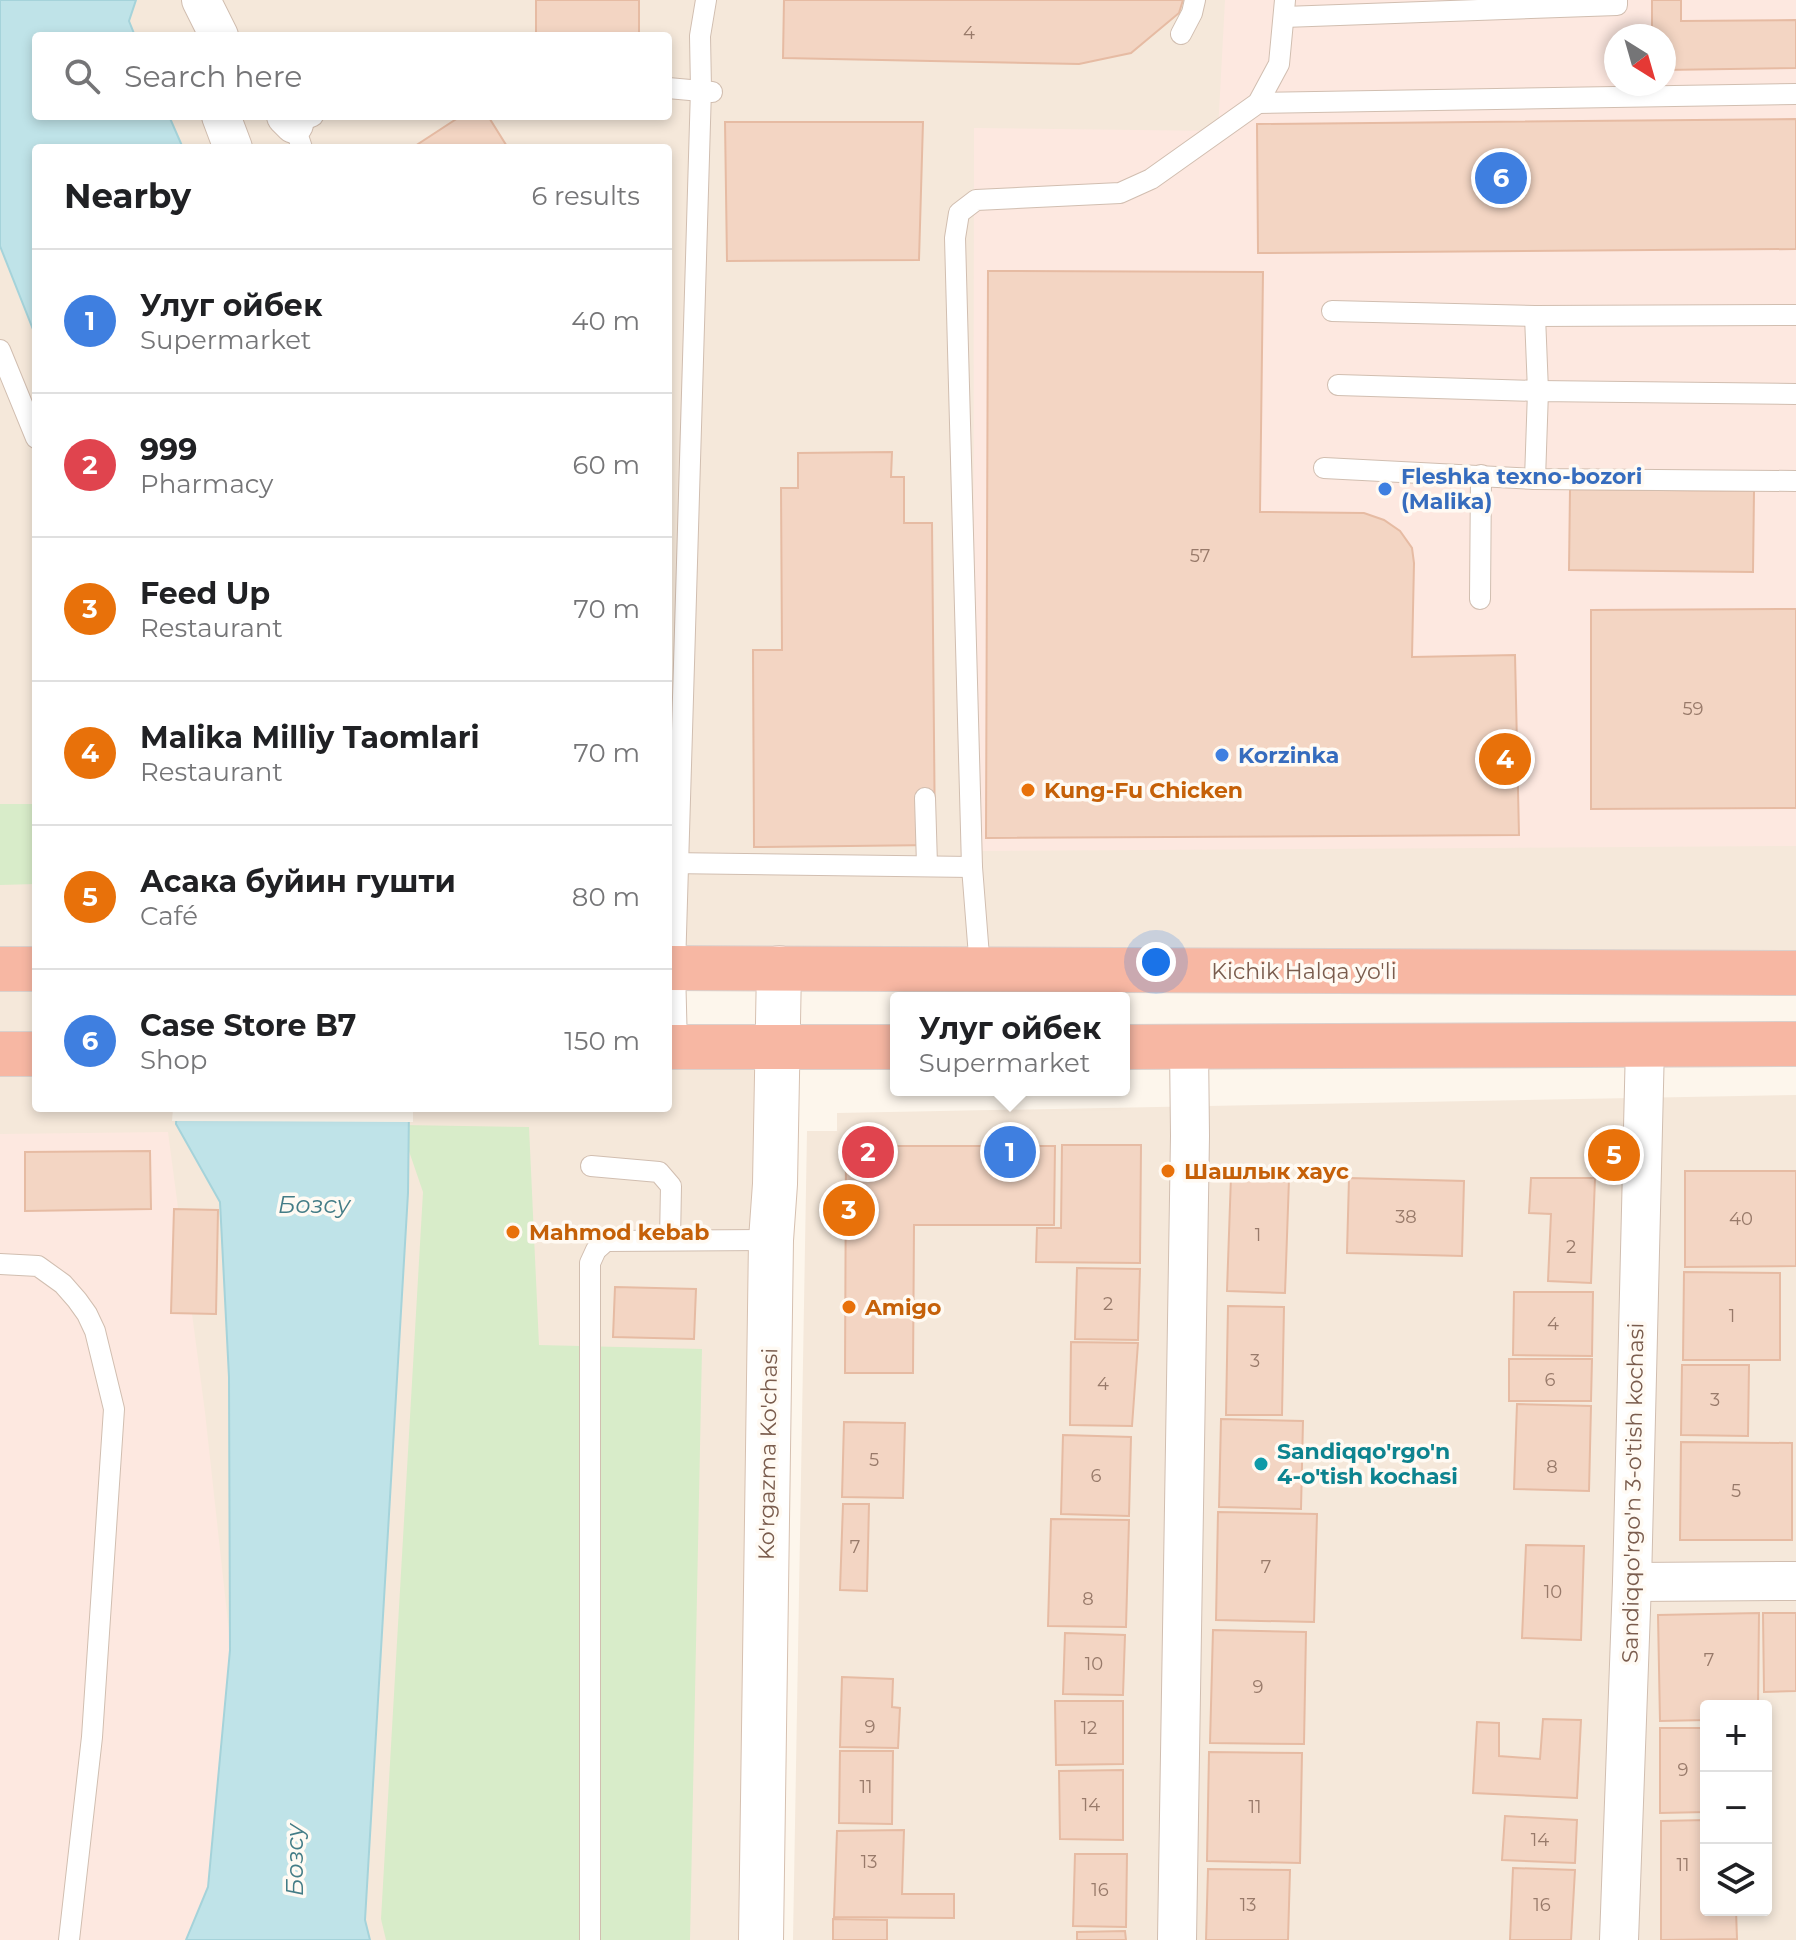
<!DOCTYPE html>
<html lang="en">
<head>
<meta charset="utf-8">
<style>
	body { margin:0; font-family:Montserrat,sans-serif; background:#f2f2f2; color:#202124 }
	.controls { position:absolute; right:24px; bottom:24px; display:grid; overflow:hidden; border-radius:8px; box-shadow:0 4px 12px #0003 }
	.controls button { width:72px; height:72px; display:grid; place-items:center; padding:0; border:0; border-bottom:2px solid #e0e0e0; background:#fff; color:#202124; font:40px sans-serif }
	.compass { position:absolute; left:1604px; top:24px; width:72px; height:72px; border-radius:50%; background:#fff; box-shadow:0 4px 12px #0003; rotate:143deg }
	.you { position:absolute; left:1156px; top:962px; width:28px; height:28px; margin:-20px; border:6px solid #fff; border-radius:50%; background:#1a73e8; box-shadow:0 0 0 12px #1a73e833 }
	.badge { display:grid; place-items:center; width:52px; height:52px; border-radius:50%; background:#2563eb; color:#fff; font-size:26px; font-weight:700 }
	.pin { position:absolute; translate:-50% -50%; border:4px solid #fff; box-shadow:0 2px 8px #0006 }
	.popup { position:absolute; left:890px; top:992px; width:240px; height:104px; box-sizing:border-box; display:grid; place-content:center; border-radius:8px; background:#fff; filter:drop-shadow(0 2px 6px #0005); font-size:26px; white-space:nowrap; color:#757577 }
	.popup b { font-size:30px; color:#202124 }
	.popup::after { content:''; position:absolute; left:50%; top:100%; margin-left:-16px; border:16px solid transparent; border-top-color:#fff }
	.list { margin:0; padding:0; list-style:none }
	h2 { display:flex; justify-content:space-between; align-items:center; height:104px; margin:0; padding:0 32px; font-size:34px }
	h2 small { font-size:26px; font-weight:400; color:#757577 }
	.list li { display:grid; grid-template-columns:52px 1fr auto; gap:24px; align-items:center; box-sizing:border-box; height:144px; padding:0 32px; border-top:2px solid #e0e0e0 }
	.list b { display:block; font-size:30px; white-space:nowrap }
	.list p { margin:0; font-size:26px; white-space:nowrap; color:#757577 }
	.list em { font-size:26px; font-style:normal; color:#757577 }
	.icon { flex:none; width:44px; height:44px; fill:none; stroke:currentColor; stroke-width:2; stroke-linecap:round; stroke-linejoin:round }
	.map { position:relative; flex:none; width:1796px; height:1940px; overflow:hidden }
	.search { position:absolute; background:#fff; box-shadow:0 4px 12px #0003; left:32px; top:32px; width:640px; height:88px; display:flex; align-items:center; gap:20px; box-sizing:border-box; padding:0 28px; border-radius:8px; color:#757577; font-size:30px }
	.panel { position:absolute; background:#fff; box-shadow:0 4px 12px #0003; left:32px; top:144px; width:640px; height:968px; border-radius:8px }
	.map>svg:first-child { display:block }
</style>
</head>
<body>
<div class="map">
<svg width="1796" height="1940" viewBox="0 0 1796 1940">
	<rect width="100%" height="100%" fill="#fdf6ec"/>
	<!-- residential -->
	<g fill="#f5e8da" fill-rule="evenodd">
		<path d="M0 0H1796V973L668 968V148H88L74 116H668V36H36V1108H668V1049L777 1047 761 1940H0ZM1616 36H1664V84H1616Z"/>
		<path d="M1796 1095V1940H793L807 1131H837V1113ZM1706 1706H1766V1910H1706Z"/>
	</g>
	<!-- commercial -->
	<g fill="#fde8e0" fill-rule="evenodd">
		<path d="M1225 0H1796V846L973 851 974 128 1218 131ZM1616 36H1664V84H1616Z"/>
		<path d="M168 1132 205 1412 231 1650 209 1887 188 1940H0V1134Z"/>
	</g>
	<!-- green -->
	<g fill="#d8ecc9">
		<path d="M0 804H36V884L0 885Z"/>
		<path d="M400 1125 529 1127 539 1345 702 1349 690 1940H386L381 1919 423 1192Z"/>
	</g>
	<!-- water -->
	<g fill="#bfe3e8" stroke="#a5d3da" stroke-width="2">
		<path d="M0 0H136L129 21 135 36H36V116H169L183 148H36V337L0 246Z"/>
		<path d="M177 1108H409L408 1193 365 1920 370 1940H186L208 1887 230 1650 229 1377 220 1202 176 1124Z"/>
	</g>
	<!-- pier -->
	<path fill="#fdf6ec" d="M173 1108H413V1122L172 1121Z"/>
	<!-- building -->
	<g fill="#f3d5c3" stroke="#e6bba3" stroke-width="2">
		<rect x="536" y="0" width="103" height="36"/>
		<path d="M784 0H1183L1179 13 1131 53 1079 64 783 58Z"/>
		<path d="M1652 0H1681V21L1796 20V68L1664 70V36H1652Z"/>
		<path d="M461 116H488L508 148H412Z"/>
		<path d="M1796 119V249L1258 253 1257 124Z"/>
		<path d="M725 122H923L919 260 727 261Z"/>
		<path d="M988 271 1263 272 1260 512 1364 513 1384 520 1400 531 1412 548 1414 563 1412 657 1515 655 1519 835 986 838Z"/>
		<path d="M892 452 891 477H904V523H932L935 845 754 847 753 650H782L781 488H798V453Z"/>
		<path d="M1570 489 1754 491 1753 572 1569 570Z"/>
		<path d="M1796 609V808L1591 809V610Z"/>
		<path d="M1062 1145H1141L1140 1263 1036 1262 1037 1228H1061Z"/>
		<path d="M846 1146H1055L1054 1225H914L913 1373H845Z"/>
		<path d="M150 1151 151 1209 25 1211V1152Z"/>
		<path d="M1685 1171H1796V1266L1685 1267Z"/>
		<path d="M1231 1176 1289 1179 1285 1293 1227 1291Z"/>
		<path d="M1349 1178 1464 1181 1462 1256 1347 1253Z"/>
		<path d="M1531 1178H1595L1591 1283 1548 1281 1551 1214 1529 1213Z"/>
		<path d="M174 1209 218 1210 216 1314 171 1313Z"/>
		<path d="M1077 1268 1140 1269 1138 1340 1075 1339Z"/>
		<path d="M1684 1272 1780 1273V1360H1683Z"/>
		<path d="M615 1287 696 1289 694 1339 613 1337Z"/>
		<path d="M1514 1292H1593L1592 1356 1513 1355Z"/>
		<path d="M1228 1306 1284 1307 1282 1415H1226Z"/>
		<path d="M1071 1342 1138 1343 1132 1426 1070 1425Z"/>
		<path d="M1509 1359H1592L1591 1401H1509Z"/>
		<path d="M1682 1365H1749L1748 1436 1681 1435Z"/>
		<path d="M1517 1404 1591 1406 1589 1491 1514 1489Z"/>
		<path d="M1221 1419 1303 1421 1301 1509 1219 1507Z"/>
		<path d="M844 1422 905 1423 903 1498 842 1497Z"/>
		<path d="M1063 1435 1131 1437 1129 1516 1061 1514Z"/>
		<path d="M1681 1442 1792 1443V1540H1680Z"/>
		<path d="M843 1504H869L867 1591 840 1590Z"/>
		<path d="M1218 1512 1317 1514 1314 1622 1216 1620Z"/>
		<path d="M1051 1519 1129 1520 1126 1627 1048 1626Z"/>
		<path d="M1526 1545 1584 1546 1581 1640 1522 1638Z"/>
		<path d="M1759 1613 1758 1706H1706V1720L1660 1721 1658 1615Z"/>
		<path d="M1763 1613H1796V1691L1764 1692Z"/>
		<path d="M1213 1630 1306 1632 1304 1744 1210 1743Z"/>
		<path d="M1065 1633 1125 1635 1123 1695 1063 1694Z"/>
		<path d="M842 1677 893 1679 892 1707 900 1708 898 1748 840 1747Z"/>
		<path d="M1055 1701H1123V1764L1056 1765Z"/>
		<path d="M1543 1719 1581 1720 1577 1798 1473 1793 1477 1722 1499 1723V1756L1540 1759Z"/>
		<path d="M1766 1727 1769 1811H1766Z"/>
		<path d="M1660 1728H1706V1812L1660 1813Z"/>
		<path d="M840 1751H893L892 1824 839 1823Z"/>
		<path d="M1209 1752 1302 1753 1300 1863 1207 1861Z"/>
		<path d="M1123 1770V1840L1060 1839 1059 1771Z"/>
		<path d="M1505 1816 1577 1820 1575 1863 1502 1860Z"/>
		<path d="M1706 1820V1910H1736L1737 1939 1661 1940V1821Z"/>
		<path d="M904 1830 902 1894H954V1918L834 1917 837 1831Z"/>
		<path d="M1075 1854H1127L1126 1927 1073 1926Z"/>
		<path d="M1513 1868 1575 1870 1571 1940H1510Z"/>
		<path d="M1208 1869 1290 1870 1288 1940H1206Z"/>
		<path d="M833 1919 887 1920V1940H833Z"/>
		<path d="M1125 1931 1126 1940H1077V1932Z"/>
	</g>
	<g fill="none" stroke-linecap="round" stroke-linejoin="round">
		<defs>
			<g id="lane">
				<path d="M1284 17 1617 5V0"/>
				<path d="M1181 34 1192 13 1195 0"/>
				<path d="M668 88 712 92"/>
				<path d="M1258 103 1796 94"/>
				<path d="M302 148 294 124 313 116"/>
				<path d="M1332 311 1535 316"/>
				<path d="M0 350 36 438"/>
				<path d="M1338 385 1538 391 1535 316 1796 315"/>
				<path d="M1324 468 1535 479 1796 481"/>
				<path d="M1535 479 1538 391 1796 394"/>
				<path d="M1480 599 1481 475"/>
				<path d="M925 798 927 865"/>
				<path d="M668 863 972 867"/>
				<path d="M980 969 972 867 955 238 959 213 976 200 1120 193 1151 179 1258 103 1279 64 1285 0"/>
				<path d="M677 1047 675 968 701 89 700 36 706 0"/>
				<path d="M591 1166 659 1172 671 1186 670 1240"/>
				<path d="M0 1264 38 1266 63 1284 77 1300 87 1314 95 1331 114 1409 92 1737 69 1940"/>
				<path d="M590 1940V1263L596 1250 606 1241 771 1240"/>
			</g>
			<g id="street">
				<path d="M201 0 219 36"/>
				<path d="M221 116 233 148"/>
				<path d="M286 116 294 124"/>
				<path d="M1632 1582 1796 1581"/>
				<path d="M1177 1940 1190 1136 1189 1046"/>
				<path d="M1619 1940 1632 1582 1645 1045"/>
			</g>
			<path id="secondary" d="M761 1940 771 1240 775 1184 779 968"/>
			<g id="highway">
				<path d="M668 968 1796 973"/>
				<path d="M0 969H36"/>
				<path d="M668 1047H896"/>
				<path d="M1124 1047 1796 1044"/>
				<path d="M0 1054H36"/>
			</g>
		</defs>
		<!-- lane casing -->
		<use href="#lane" stroke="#d1beb0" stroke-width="22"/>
		<!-- street casing -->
		<use href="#street" stroke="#d1beb0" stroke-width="40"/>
		<!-- secondary casing -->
		<use href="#secondary" stroke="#d6c0b0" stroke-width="46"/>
		<!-- highway casing -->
		<use href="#highway" stroke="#dad1cd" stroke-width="46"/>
		<!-- lane -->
		<use href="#lane" stroke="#fff" stroke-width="20"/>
		<!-- street -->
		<use href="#street" stroke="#fff" stroke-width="38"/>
		<!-- secondary -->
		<use href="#secondary" stroke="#fff" stroke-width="44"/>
		<!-- highway -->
		<use href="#highway" stroke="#f7b7a3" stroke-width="44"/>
	</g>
	<!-- markers -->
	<g fill="#3f7fe0" stroke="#fffaf3" stroke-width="3">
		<circle cx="1385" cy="489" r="8"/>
		<circle cx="1222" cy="755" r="8"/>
	</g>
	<g fill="#e8710a" stroke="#fffaf3" stroke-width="3">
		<circle cx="1028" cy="790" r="8"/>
		<circle cx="1168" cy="1171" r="8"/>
		<circle cx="513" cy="1232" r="8"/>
		<circle cx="849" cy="1307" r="8"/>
	</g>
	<circle fill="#0f9aa8" stroke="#fffaf3" stroke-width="3" cx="1261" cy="1464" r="8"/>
	<g text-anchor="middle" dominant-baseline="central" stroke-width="7" stroke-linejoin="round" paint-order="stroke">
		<!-- number labels -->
		<g font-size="18" fill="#987a6a">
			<text x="969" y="33">4</text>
			<text x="1200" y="556">57</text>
			<text x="1693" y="709">59</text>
			<text x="1406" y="1217">38</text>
			<text x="1741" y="1219">40</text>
			<text x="1258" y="1235">1</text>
			<text x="1571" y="1247">2</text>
			<text x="1108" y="1304">2</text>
			<text x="1732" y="1316">1</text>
			<text x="1553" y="1324">4</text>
			<text x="1255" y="1361">3</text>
			<text x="1550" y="1380">6</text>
			<text x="1103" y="1384">4</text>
			<text x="1715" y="1400">3</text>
			<text x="874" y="1460">5</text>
			<text x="1552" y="1467">8</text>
			<text x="1096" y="1476">6</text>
			<text x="1736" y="1491">5</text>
			<text x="855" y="1547">7</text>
			<text x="1266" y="1567">7</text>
			<text x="1553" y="1592">10</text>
			<text x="1088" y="1599">8</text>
			<text x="1709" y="1660">7</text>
			<text x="1094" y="1664">10</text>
			<text x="1258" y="1687">9</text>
			<text x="870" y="1727">9</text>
			<text x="1089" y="1728">12</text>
			<text x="1683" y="1770">9</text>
			<text x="866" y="1787">11</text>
			<text x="1091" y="1805">14</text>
			<text x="1255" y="1807">11</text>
			<text x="1540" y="1840">14</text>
			<text x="869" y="1862">13</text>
			<text x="1683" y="1865">11</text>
			<text x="1100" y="1890">16</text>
			<text x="1248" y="1905">13</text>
			<text x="1542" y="1905">16</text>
		</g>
		<!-- shop labels -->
		<g font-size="22" font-weight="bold" fill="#366cbe" stroke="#fffaf3" text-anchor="start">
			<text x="1401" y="476">Fleshka texno-bozori<tspan x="1401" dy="25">(Malika)</tspan></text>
			<text x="1238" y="755">Korzinka</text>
		</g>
		<!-- food labels -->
		<g font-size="22" font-weight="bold" fill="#c56008" stroke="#fffaf3" text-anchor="start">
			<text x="1044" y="790">Kung-Fu Chicken</text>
			<text x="1184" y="1171">Шашлык хаус</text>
			<text x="529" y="1232">Mahmod kebab</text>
			<text x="865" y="1307">Amigo</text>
		</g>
		<!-- street labels -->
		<g font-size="22" fill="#7a5c4d" stroke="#fffaf3">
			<text x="1304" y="971">Kichik Halqa yo'li</text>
			<text transform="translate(768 1454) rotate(-89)">Ko'rgazma Ko'chasi</text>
			<text transform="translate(1633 1493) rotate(-89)">Sandiqqo'rgo'n 3-o'tish kochasi</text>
		</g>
		<!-- culture labels -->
		<g font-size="22" font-weight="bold" fill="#0d838f" stroke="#fffaf3" text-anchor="start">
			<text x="1277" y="1451">Sandiqqo'rgo'n<tspan x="1277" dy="25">4-o'tish kochasi</tspan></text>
		</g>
		<!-- water labels -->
		<g font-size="24" font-style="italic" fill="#437c86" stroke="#fffaf3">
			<text x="314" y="1204">Бозсу</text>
			<text transform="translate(294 1860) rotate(-90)">Бозсу</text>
		</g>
	</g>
</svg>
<div class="controls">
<button>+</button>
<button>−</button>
<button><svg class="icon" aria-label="layers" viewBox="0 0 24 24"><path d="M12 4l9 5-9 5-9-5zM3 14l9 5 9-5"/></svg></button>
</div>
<svg class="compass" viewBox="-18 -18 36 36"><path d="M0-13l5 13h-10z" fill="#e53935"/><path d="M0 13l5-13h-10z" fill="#757577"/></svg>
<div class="you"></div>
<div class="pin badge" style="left:1010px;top:1152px;background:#3f7fe0">1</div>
<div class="popup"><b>Улуг ойбек</b>Supermarket</div>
<div class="pin badge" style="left:868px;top:1152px;background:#e0444e">2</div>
<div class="pin badge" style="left:849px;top:1210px;background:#e8710a">3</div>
<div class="pin badge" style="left:1505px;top:759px;background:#e8710a">4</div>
<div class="pin badge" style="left:1614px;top:1155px;background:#e8710a">5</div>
<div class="pin badge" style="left:1501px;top:178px;background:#3f7fe0">6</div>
<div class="search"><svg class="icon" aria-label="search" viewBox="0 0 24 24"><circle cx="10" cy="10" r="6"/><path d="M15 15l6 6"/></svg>Search here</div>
<section class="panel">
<h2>Nearby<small>6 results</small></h2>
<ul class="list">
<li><span class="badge" style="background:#3f7fe0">1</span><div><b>Улуг ойбек</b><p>Supermarket</p></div><em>40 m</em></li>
<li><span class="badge" style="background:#e0444e">2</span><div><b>999</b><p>Pharmacy</p></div><em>60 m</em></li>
<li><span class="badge" style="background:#e8710a">3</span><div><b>Feed Up</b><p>Restaurant</p></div><em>70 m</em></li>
<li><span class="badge" style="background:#e8710a">4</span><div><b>Malika Milliy Taomlari</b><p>Restaurant</p></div><em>70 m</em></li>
<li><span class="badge" style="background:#e8710a">5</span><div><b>Асака буйин гушти</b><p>Café</p></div><em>80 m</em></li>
<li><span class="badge" style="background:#3f7fe0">6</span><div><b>Case Store B7</b><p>Shop</p></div><em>150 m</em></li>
</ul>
</section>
</div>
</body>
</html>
